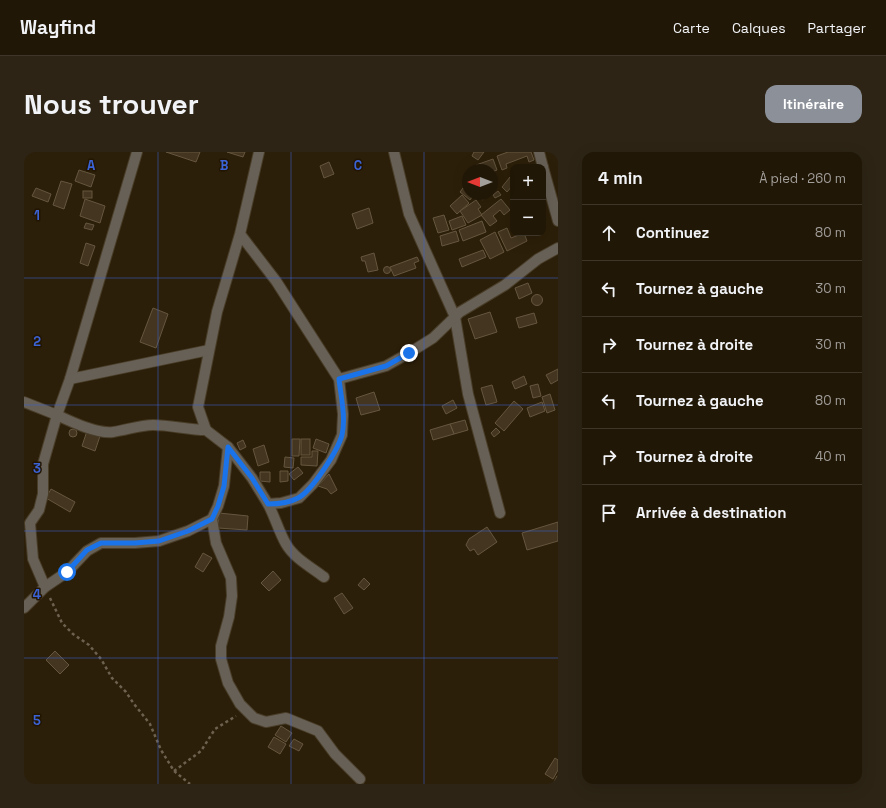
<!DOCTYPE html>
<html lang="fr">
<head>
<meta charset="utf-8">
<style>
	body { margin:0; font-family:"Space Grotesk",sans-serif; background:#2d2415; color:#f1f3f6 }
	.controls { position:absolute; right:12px; top:12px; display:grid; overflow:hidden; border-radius:8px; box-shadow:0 4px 16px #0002 }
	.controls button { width:36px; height:36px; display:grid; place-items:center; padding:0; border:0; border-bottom:1px solid #3e3628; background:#211707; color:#f1f3f6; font:20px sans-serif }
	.compass { position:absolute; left:438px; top:12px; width:36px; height:36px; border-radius:50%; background:#211707; box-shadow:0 4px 16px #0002; rotate:270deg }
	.stop { position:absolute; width:12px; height:12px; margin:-9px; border:3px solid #1a73e8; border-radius:50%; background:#fff }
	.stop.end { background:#1a73e8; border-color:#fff; box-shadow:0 1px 4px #0008 }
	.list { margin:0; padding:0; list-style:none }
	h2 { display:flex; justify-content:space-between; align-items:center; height:52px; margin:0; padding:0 16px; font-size:17px }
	h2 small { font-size:13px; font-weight:400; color:#a29f9b }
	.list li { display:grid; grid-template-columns:26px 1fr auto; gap:12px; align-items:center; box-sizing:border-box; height:56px; padding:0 16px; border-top:1px solid #3e3628 }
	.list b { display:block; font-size:15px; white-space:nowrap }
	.list em { font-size:13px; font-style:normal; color:#a29f9b }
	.icon { flex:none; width:22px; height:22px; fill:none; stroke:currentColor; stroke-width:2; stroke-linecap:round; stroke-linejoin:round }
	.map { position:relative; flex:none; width:534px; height:632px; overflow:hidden; border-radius:12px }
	header { display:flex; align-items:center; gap:24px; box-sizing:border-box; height:56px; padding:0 20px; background:#211707; border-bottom:1px solid #3e3628 }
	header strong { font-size:19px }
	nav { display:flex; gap:22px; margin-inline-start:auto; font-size:14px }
	.intro { display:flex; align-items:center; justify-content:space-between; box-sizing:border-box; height:96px; padding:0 24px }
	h1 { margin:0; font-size:28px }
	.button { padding:10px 18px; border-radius:12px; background:#8c9099; color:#fff; font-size:14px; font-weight:700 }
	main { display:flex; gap:24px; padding:0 24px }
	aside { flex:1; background:#211707; border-radius:12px; box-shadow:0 4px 16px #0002 }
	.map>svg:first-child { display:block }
</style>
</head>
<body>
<header>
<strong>Wayfind</strong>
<nav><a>Carte</a><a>Calques</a><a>Partager</a></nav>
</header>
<div class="intro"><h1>Nous trouver</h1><a class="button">Itinéraire</a></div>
<main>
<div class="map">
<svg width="534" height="632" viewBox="0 0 534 632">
	<rect width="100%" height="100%" fill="#2c1f09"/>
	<!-- building -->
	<g fill="#43351f" stroke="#65563f">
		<path d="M142 0H176L172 10Z"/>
		<path d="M203 0H221L219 5Z"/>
		<path d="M450 0H460L454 8 448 4Z"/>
		<path d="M484 0H507L510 8 505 10 503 4 482 12 483 16 478 18 473 4Z"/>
		<path d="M469 7 473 18 468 20V18H453L452 13Z"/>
		<path d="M305 10 310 22 300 26 296 14Z"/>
		<path d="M55 18 71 23 67 35 51 29Z"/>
		<path d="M486 25 489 27V33L483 40 478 35Z"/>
		<path d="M37 29 48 32 40 57 29 53Z"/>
		<path d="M442 32 444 34V42H450L446 48 436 40Z"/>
		<path d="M12 36 27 42 24 50 8 44Z"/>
		<rect x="59" y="39" width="9" height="7"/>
		<path d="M474 39 477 43 471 46 469 43Z"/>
		<path d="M454 42H467L458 48Z"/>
		<path d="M438 43 445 51 433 62 426 54Z"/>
		<path d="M61 47 81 54 76 71 56 64Z"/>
		<path d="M477 47 486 58 480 63 476 58 469 64 473 69 466 74 457 63Z"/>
		<path d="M452 48 457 55 454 57 458 63 444 71 436 59Z"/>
		<path d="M345 56 349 71 333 77 328 62Z"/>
		<path d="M420 63 425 78 414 81 409 66Z"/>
		<path d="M438 64 442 73 428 78 425 69Z"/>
		<path d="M458 69 462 80 439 89 435 78Z"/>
		<path d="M62 71 70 73 68 78 60 76Z"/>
		<path d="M483 76 487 86 500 81 503 89 483 99 474 80Z"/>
		<path d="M432 79 435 89 418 94 416 84Z"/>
		<path d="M471 80 480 100 466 107 456 88Z"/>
		<path d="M62 91 71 94 64 114 56 111Z"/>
		<path d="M459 98 462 105 438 115 435 107Z"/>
		<path d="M350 101 354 118 344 120 341 109H338L337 105Z"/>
		<path d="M393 105 395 109 390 111 392 116 370 124 366 115Z"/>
		<circle cx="363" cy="118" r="3.5"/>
		<path d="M504 131 508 141 495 147 491 136Z"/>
		<circle cx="513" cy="148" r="5.5"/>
		<path d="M129 156 144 162 132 196 116 190Z"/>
		<path d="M466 160 473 180 451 187 444 167Z"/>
		<path d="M510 161 513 171 495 176 492 166Z"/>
		<path d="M534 217V228L527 232 522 223Z"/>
		<path d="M500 224 503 232 491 237 488 230Z"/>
		<path d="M514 232 517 244 509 246 506 234Z"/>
		<path d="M468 233 473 250 462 253 457 236Z"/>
		<path d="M350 240 356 258 337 263 332 246Z"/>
		<path d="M526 242 531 258 523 261 518 245Z"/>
		<path d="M429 248 433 256 422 262 418 254Z"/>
		<path d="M490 249 499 257 480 279 471 271Z"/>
		<path d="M518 250 521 259 506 265 503 256Z"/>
		<path d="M441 268 444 278 430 282 426 272Z"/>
		<path d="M426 272 430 282 409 288 406 278Z"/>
		<path d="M472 276 476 280 470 285 467 281Z"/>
		<circle cx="49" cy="281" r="4"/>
		<path d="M63 279 76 284 71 299 58 294Z"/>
		<path d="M268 287H276L275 304H268Z"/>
		<rect x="277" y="287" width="9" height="16"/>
		<path d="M292 287 305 292 302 301 289 296Z"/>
		<path d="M219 288 222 295 216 298 213 291Z"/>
		<path d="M240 293 245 310 234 314 229 297Z"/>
		<path d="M288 299H294L293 314 277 313V305H288Z"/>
		<path d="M261 305 270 306 269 316 260 315Z"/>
		<path d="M274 315 279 321 270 328 265 322Z"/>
		<path d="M256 319H264V329L256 330Z"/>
		<path d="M236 320H246V330L236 329Z"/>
		<path d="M305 322 313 338 307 342 303 337 294 334Z"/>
		<path d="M27 337 51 350 46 360 22 346Z"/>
		<path d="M195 361 224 364 223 378 194 376Z"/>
		<path d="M534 370V389L503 398 498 381Z"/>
		<path d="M463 375 473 390 454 403 450 397 446 399 442 393 445 387Z"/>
		<path d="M179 401 188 406 179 420 171 415Z"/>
		<path d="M249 419 257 428 245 439 237 431Z"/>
		<path d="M340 426 346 432 340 438 334 433Z"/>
		<path d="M318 441 329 456 320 462 310 446Z"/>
		<path d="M31 499 45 513 36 522 22 508Z"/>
		<path d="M257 574 268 581 262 590 251 583Z"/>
		<path d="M250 585 262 592 256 602 244 595Z"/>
		<path d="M270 587 279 592 275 599 265 594Z"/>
		<path d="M531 606 534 608V618L529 627 521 622Z"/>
		<path d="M533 624H534V632H529Z"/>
	</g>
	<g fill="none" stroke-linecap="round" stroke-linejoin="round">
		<defs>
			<g id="minor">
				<path d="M113 0 46 227 33 263C48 270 73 282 89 280 103 278 116 273 129 273 147 273 164 278 182 278"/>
				<path d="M370 0 385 62 431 165 444 242 476 361"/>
				<path d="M515 0 519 15"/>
				<path d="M519 15 534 69"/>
				<path d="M216 82 252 129 315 227 319 262 318 283 307 308 289 332 275 346 257 351 244 352 228 326 204 295 182 278 174 255 193 160 216 82 235 0"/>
				<path d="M46 227 185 198"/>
				<path d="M315 227 362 214 385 201 409 186 436 160 481 133 514 107 534 96"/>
				<path d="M0 250 33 263 19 312V342L15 358 6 371 9 407 21 435"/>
				<path d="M204 295 200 334 194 354 188 367 192 391 207 426 208 444 205 465 197 494V507L204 531 216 552 230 566 242 570 262 566 294 579 311 602 336 627"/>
				<path d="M244 352C251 365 255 380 262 392 270 406 287 415 300 425"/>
				<path d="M0 456 21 435 43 420 63 399 77 391H111L135 389 164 379 188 367"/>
			</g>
		</defs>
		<!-- minor casing -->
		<use href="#minor" stroke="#493d28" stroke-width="12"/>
		<!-- path -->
		<g stroke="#6d624f" stroke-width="2.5" stroke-dasharray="3 3" stroke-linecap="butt">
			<path d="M26 446 38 471 49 482 65 493 77 507 88 526 102 540 110 552 126 572 137 598 150 619 166 632"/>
			<path d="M150 619 177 599 191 577 212 564"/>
		</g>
		<!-- minor -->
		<use href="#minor" stroke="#676056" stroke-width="10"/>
	</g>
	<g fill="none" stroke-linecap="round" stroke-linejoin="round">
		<!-- route -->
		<path stroke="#1a73e8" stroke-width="5" d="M43 420 63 398 77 391H111L135 389 164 379 188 367 194 354 200 334 204 295 228 326 244 352C254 352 265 351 274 346 288 339 314 298 318 283 322 266 317 245 315 227L362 214 385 201"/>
	</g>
	<!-- grid -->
	<path fill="none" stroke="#3b63d6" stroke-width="1" stroke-opacity="0.55" d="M134 0V632M267 0V632M400 0V632M0 126H534M0 253H534M0 379H534M0 506H534"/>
	<g font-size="13" text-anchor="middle" font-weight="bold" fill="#3b63d6" stroke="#221502" stroke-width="3" stroke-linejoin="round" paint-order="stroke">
		<text x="67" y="18">A</text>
		<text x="200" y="18">B</text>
		<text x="334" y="18">C</text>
		<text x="13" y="68">1</text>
		<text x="13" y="194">2</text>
		<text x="13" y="321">3</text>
		<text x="13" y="447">4</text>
		<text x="13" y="573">5</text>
	</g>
</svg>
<div class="controls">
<button>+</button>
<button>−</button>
</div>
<svg class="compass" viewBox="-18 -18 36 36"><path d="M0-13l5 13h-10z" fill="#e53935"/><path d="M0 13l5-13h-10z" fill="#a29f9b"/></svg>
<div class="stop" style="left:43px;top:420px"></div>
<div class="stop end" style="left:385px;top:201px"></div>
</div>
<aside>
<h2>4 min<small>À pied · 260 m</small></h2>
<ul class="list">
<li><svg class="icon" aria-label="ahead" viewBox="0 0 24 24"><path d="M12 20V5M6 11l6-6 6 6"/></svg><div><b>Continuez</b></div><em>80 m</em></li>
<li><svg class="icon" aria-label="left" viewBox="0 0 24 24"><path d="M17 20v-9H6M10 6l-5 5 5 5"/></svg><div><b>Tournez à gauche</b></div><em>30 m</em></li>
<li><svg class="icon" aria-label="right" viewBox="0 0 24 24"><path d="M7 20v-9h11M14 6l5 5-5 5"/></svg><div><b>Tournez à droite</b></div><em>30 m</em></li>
<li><svg class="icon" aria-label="left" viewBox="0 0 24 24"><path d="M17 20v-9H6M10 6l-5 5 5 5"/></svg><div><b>Tournez à gauche</b></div><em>80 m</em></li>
<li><svg class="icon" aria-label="right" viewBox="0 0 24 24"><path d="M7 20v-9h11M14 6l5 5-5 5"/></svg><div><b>Tournez à droite</b></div><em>40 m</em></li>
<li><svg class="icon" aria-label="arrive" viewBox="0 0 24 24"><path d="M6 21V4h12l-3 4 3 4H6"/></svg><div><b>Arrivée à destination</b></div></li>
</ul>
</aside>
</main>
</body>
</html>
